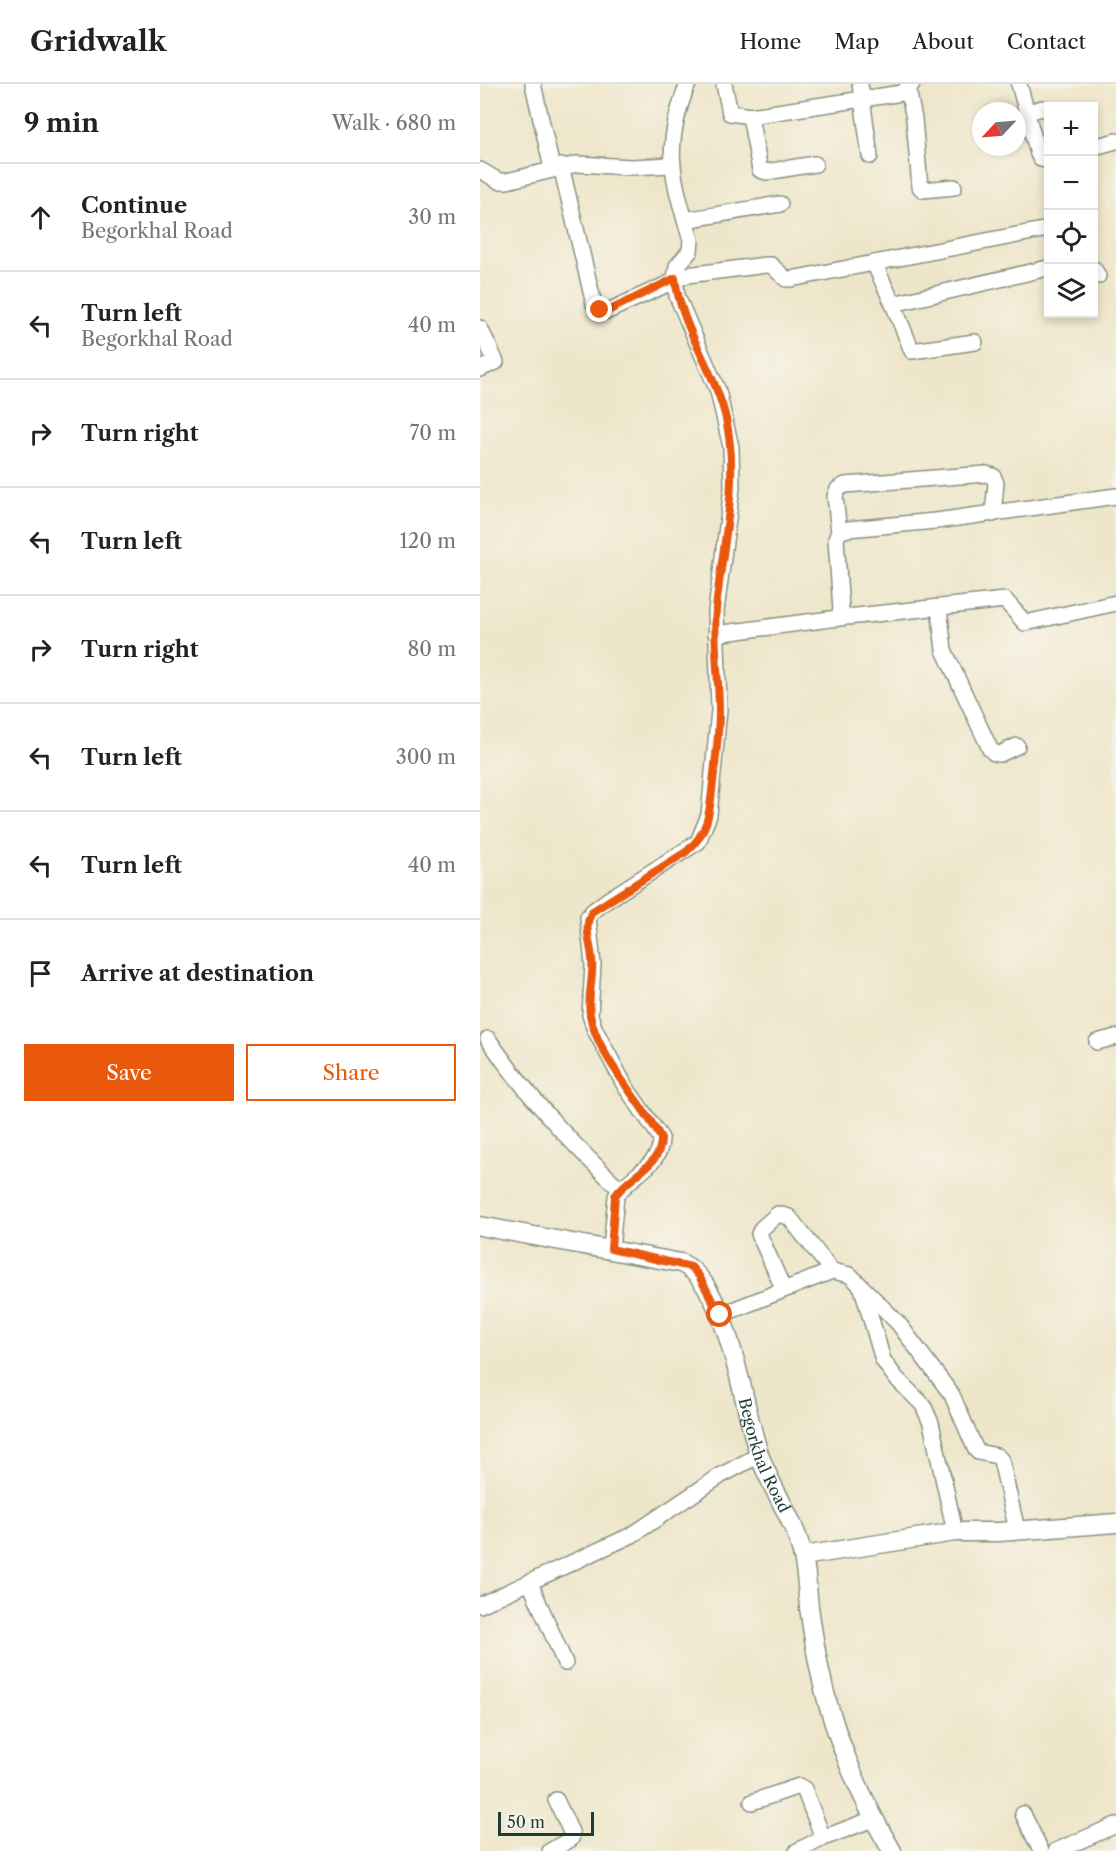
<!DOCTYPE html>
<html lang="en">
<head>
<meta charset="utf-8">
<style>
	body { margin:0; font-family:"Libre Caslon Text",serif; background:#f6f6f6; color:#222 }
	.controls { position:absolute; right:18px; top:18px; display:grid; overflow:hidden; border-radius:0px; box-shadow:0 3px 9px #0003 }
	.controls button { width:54px; height:54px; display:grid; place-items:center; padding:0; border:0; border-bottom:2px solid #e0e0e0; background:#fff; color:#222; font:30px sans-serif }
	.compass { position:absolute; left:492px; top:18px; width:54px; height:54px; border-radius:50%; background:#fff; box-shadow:0 3px 9px #0003; rotate:244deg }
	.scale { position:absolute; left:18px; bottom:15px; width:96px; box-sizing:border-box; padding-left:6px; border:3px solid #1f3d34; border-top:0; font-size:16px; line-height:21px; white-space:nowrap; color:#1f3d34; -webkit-text-stroke:4px #f7f3e8; paint-order:stroke }
	.stop { position:absolute; width:18px; height:18px; margin:-14px; border:4px solid #ea580c; border-radius:50%; background:#fff }
	.stop.end { background:#ea580c; border-color:#fff; box-shadow:0 2px 6px #0008 }
	.list { margin:0; padding:0; list-style:none }
	h2 { display:flex; justify-content:space-between; align-items:center; height:78px; margin:0; padding:0 24px; font-size:26px }
	h2 small { font-size:20px; font-weight:400; color:#767676 }
	.list li { display:grid; grid-template-columns:39px 1fr auto; gap:18px; align-items:center; box-sizing:border-box; height:108px; padding:0 24px; border-top:2px solid #e0e0e0 }
	.list b { display:block; font-size:22px; white-space:nowrap }
	.list p { margin:0; font-size:20px; white-space:nowrap; color:#767676 }
	.list em { font-size:20px; font-style:normal; color:#767676 }
	.actions { display:flex; gap:12px; padding:18px 24px }
	.actions a { flex:1; padding:14px 0; border:2px solid #ea580c; border-radius:0px; text-align:center; font-size:21px; color:#ea580c }
	.actions .main { background:#ea580c; color:#fff }
	.icon { flex:none; width:33px; height:33px; fill:none; stroke:currentColor; stroke-width:2; stroke-linecap:round; stroke-linejoin:round }
	.map { position:relative; flex:none; width:636px; height:1767px; overflow:hidden }
	header { display:flex; align-items:center; gap:36px; box-sizing:border-box; height:84px; padding:0 30px; background:#fff; border-bottom:2px solid #e0e0e0 }
	header strong { font-size:28px }
	nav { display:flex; gap:33px; margin-inline-start:auto; font-size:21px }
	main { display:flex }
	aside { flex:1; background:#fff }
	.map>svg:first-child { display:block }
</style>
</head>
<body>
<header>
<strong>Gridwalk</strong>
<nav><a>Home</a><a>Map</a><a>About</a><a>Contact</a></nav>
</header>
<main>
<aside>
<h2>9 min<small>Walk · 680 m</small></h2>
<ul class="list">
<li><svg class="icon" aria-label="ahead" viewBox="0 0 24 24"><path d="M12 20V5M6 11l6-6 6 6"/></svg><div><b>Continue</b><p>Begorkhal Road</p></div><em>30 m</em></li>
<li><svg class="icon" aria-label="left" viewBox="0 0 24 24"><path d="M17 20v-9H6M10 6l-5 5 5 5"/></svg><div><b>Turn left</b><p>Begorkhal Road</p></div><em>40 m</em></li>
<li><svg class="icon" aria-label="right" viewBox="0 0 24 24"><path d="M7 20v-9h11M14 6l5 5-5 5"/></svg><div><b>Turn right</b></div><em>70 m</em></li>
<li><svg class="icon" aria-label="left" viewBox="0 0 24 24"><path d="M17 20v-9H6M10 6l-5 5 5 5"/></svg><div><b>Turn left</b></div><em>120 m</em></li>
<li><svg class="icon" aria-label="right" viewBox="0 0 24 24"><path d="M7 20v-9h11M14 6l5 5-5 5"/></svg><div><b>Turn right</b></div><em>80 m</em></li>
<li><svg class="icon" aria-label="left" viewBox="0 0 24 24"><path d="M17 20v-9H6M10 6l-5 5 5 5"/></svg><div><b>Turn left</b></div><em>300 m</em></li>
<li><svg class="icon" aria-label="left" viewBox="0 0 24 24"><path d="M17 20v-9H6M10 6l-5 5 5 5"/></svg><div><b>Turn left</b></div><em>40 m</em></li>
<li><svg class="icon" aria-label="arrive" viewBox="0 0 24 24"><path d="M6 21V4h12l-3 4 3 4H6"/></svg><div><b>Arrive at destination</b></div></li>
</ul>
<div class="actions"><a class="main">Save</a><a>Share</a></div>
</aside>
<div class="map">
<svg width="636" height="1767" viewBox="0 0 636 1767">
	<rect width="100%" height="100%" fill="#f7f3e8"/>
	<filter id="ink" filterUnits="userSpaceOnUse"><feTurbulence type="fractalNoise" baseFrequency=".0167" numOctaves="2"/><feDisplacementMap in="SourceGraphic" scale="12" xChannelSelector="R" yChannelSelector="G"/><feConvolveMatrix kernelMatrix="1 2 1 2 8 2 1 2 1" color-interpolation-filters="sRGB"/></filter>
	<filter id="wash" filterUnits="userSpaceOnUse"><feTurbulence type="fractalNoise" baseFrequency=".008" numOctaves="4" result="noise"/><feDisplacementMap in="SourceGraphic" scale="24" xChannelSelector="R" yChannelSelector="G"/><feGaussianBlur stdDeviation="1.35" result="paint"/><feColorMatrix in="noise" values="0 0 0 0 0 0 0 0 0 0 0 0 0 0 0 0 0 1.4 0 .05"/><feComposite in="paint" operator="in"/></filter>
	<g filter="url(#wash)">
		<rect width="100%" height="100%" fill="#eee6ca"/>
	</g>
	<g filter="url(#ink)">
		<g fill="none" stroke-linecap="round" stroke-linejoin="round">
			<defs>
				<g id="minor">
					<path d="M53 0 72 84"/>
					<path d="M244 0 250 29 270 32 422 9 432 0"/>
					<path d="M380 0 390 72"/>
					<path d="M539 0 558 70 561 75 568 76"/>
					<path d="M428 5 434 35 440 103 443 106 474 103"/>
					<path d="M547 28 563 24 568 26"/>
					<path d="M270 32 280 86 286 88 335 80"/>
					<path d="M614 63 636 57"/>
					<path d="M81 82 114 220 119 227H128L207 191 286 181H291L306 195H311L394 179 413 220 568 184"/>
					<path d="M0 86 19 97H27L97 80 151 83 191 81"/>
					<path d="M205 136 300 120"/>
					<path d="M394 179 568 145"/>
					<path d="M614 185 618 192"/>
					<path d="M413 220 432 267 495 258"/>
					<path d="M0 244 16 278 0 285"/>
					<path d="M359 448 355 412 358 405 365 401 506 390 513 392 516 399 513 430"/>
					<path d="M459 524 464 566 510 665 514 669 520 670 537 662"/>
					<path d="M358 534 525 516 545 539 636 519"/>
					<path d="M236 550 358 534 361 526 356 455 359 448 368 445 456 437 636 412"/>
					<path d="M8 955C49 1014 88 1056 140 1105"/>
					<path d="M617 958 636 953"/>
					<path d="M131 1165 136 1112C149 1091 182 1082 181 1054L145 1002 115 946 110 931 113 881 108 833 113 827 129 815 218 758 229 731 239 626 236 527 252 404 251 363 238 307 197 212 195 194 197 182 210 167 211 156C192 93 182 63 208 0"/>
					<path d="M303 1204 279 1150 282 1144 298 1130 309 1133 352 1187"/>
					<path d="M382 1204 403 1276 415 1293 443 1321 451 1339 475 1448"/>
					<path d="M240 1231 352 1187 370 1191 418 1239 472 1311 495 1364 498 1368 517 1372 521 1376 537 1446"/>
					<path d="M50 1499 85 1579"/>
					<path d="M0 1521 152 1451 240 1392 279 1371"/>
					<path d="M272 1718 319 1702 324 1705 343 1754 393 1735"/>
					<path d="M543 1730 561 1767"/>
					<path d="M70 1767 91 1755 92 1750 76 1716"/>
					<path d="M317 1767 343 1754"/>
					<path d="M576 1767 636 1741"/>
				</g>
				<g id="tertiary">
					<path id="s1" d="M0 1142 201 1179C249 1200 263 1326 280 1373 292 1406 316 1438 323 1473 327 1489 327 1507 329 1523 334 1559 340 1596 351 1630 366 1679 386 1723 412 1767"/>
					<path d="M323 1472 475 1448H519L636 1439"/>
				</g>
			</defs>
			<!-- minor casing -->
			<use href="#minor" stroke="#86927f" stroke-width="18"/>
			<!-- tertiary casing -->
			<use href="#tertiary" stroke="#86927f" stroke-width="21"/>
			<!-- minor -->
			<use href="#minor" stroke="#fff" stroke-width="15"/>
			<!-- tertiary -->
			<use href="#tertiary" stroke="#fff" stroke-width="18"/>
		</g>
	</g>
	<g fill="none" stroke-linecap="round" stroke-linejoin="round" filter="url(#ink)">
		<!-- route -->
		<path stroke="#ea580c" stroke-width="8" d="M120 226 128 227 195 194C201 245 235 286 246 335 260 399 242 462 236 525 233 558 239 593 239 626 239 650 236 674 233 698 230 726 229 749 206 768L113 827C102 841 111 859 112 875 114 894 107 913 110 931 117 971 161 1018 181 1054 182 1082 149 1091 135 1112L131 1165 211 1183 219 1192 240 1231"/>
	</g>
	<g text-anchor="middle" dominant-baseline="central" stroke-width="4.5" stroke-linejoin="round" paint-order="stroke">
		<!-- street labels -->
		<g font-size="16" fill="#1f3d34" stroke="#f7f3e8">
			<text stroke="none"><textPath href="#s1" startOffset="418">Begorkhal Road</textPath></text>
		</g>
	</g>
</svg>
<div class="controls">
<button>+</button>
<button>−</button>
<button><svg class="icon" aria-label="locate" viewBox="0 0 24 24"><circle cx="12" cy="12" r="6"/><path d="M12 2v4M12 18v4M2 12h4M18 12h4"/></svg></button>
<button><svg class="icon" aria-label="layers" viewBox="0 0 24 24"><path d="M12 4l9 5-9 5-9-5zM3 14l9 5 9-5"/></svg></button>
</div>
<svg class="compass" viewBox="-18 -18 36 36"><path d="M0-13l5 13h-10z" fill="#e53935"/><path d="M0 13l5-13h-10z" fill="#767676"/></svg>
<div class="scale">50 m</div>
<div class="stop" style="left:240px;top:1231px"></div>
<div class="stop end" style="left:120px;top:226px"></div>
</div>
</main>
</body>
</html>
